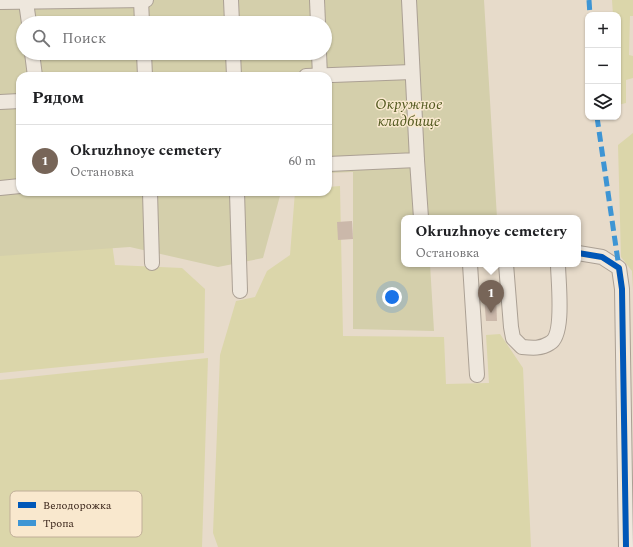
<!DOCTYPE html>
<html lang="ru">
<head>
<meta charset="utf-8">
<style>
	body { margin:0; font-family:Spectral,serif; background:#f6f6f6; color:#202124 }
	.controls { position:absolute; right:12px; top:12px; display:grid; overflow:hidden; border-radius:8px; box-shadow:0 1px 3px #0004 }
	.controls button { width:36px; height:36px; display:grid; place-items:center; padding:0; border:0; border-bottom:1px solid #e0e0e0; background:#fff; color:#202124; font:20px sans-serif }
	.you { position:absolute; left:392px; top:297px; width:14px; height:14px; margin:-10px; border:3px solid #fff; border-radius:50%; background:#1a73e8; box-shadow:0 0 0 6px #1a73e833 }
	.badge { display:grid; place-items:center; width:26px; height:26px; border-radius:50%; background:#776558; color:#fff; font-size:13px; font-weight:700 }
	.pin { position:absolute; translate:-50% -33px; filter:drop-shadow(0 1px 2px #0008) }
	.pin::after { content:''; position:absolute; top:21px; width:14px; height:12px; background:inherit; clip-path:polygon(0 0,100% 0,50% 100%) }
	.popup { position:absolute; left:401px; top:215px; width:180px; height:52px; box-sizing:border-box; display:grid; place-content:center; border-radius:8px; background:#fff; filter:drop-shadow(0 1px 3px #0005); font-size:13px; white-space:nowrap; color:#757577 }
	.popup b { font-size:15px; color:#202124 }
	.popup::after { content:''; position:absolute; left:50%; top:100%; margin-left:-8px; border:8px solid transparent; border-top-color:#fff }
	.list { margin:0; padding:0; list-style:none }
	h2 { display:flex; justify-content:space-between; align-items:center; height:52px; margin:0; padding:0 16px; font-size:17px }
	h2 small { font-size:13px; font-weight:400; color:#757577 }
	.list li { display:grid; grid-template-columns:26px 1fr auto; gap:12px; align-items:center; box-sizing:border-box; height:72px; padding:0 16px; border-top:1px solid #e0e0e0 }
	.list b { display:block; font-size:15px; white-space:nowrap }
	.list p { margin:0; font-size:13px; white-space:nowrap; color:#757577 }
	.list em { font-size:13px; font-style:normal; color:#757577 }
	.icon { flex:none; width:22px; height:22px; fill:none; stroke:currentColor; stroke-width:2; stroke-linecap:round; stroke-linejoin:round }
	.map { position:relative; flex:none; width:633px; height:547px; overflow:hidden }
	.search { position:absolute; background:#fff; box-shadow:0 1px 3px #0004; left:16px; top:16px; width:316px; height:44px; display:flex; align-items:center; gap:10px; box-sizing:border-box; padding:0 14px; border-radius:22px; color:#757577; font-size:15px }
	.panel { position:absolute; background:#fff; box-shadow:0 1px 3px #0004; left:16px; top:72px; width:316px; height:124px; border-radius:12px }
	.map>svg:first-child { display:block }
</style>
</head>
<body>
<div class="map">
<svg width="633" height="547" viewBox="0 0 633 547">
	<rect width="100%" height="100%" fill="#e7dbca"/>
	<!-- green -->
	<g fill="#dbd6aa">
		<path d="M0 0 23 23V53L20 76V192H105L115 265 182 268 205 289 204 353 0 373Z"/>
		<path d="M612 0H633V16H630L629 55 633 56V78L626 80V103L618 105V15H613Z"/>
		<path d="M633 133V290L632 271 621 257 618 145Z"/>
		<path d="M340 186 343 336 444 337 446 384 489 383 486 335 500 334 523 368 531 547H218L213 533 220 355 236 301 255 297 267 271 290 255 295 192H328V187Z"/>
		<path d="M208 358 202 547H0V380Z"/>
	</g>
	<!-- cemetery -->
	<path fill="#d4cfab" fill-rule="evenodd" d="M0 0H484L497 218H404V264H430L434 331 353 329V172L328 173V76H20V192H281L263 258 218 267 130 247 0 256ZM23 23H325V53H23Z"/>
	<!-- building -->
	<g fill="#cbb8aa">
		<path d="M352 221 353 239 338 240 337 222Z"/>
		<path d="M484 296H496L497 321H486Z"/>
	</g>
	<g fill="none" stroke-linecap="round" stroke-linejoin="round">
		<defs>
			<g id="minor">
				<path d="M141 0 142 23"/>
				<path d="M231 0 232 23"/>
				<path d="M317 0 318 23"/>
				<path d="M0 2 146 0"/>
				<path d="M26 2 29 23"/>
				<path d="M32 53 35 76"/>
				<path d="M144 53 145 76"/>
				<path d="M233 53 234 76"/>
				<path d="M319 53 320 76"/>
				<path d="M306 76 412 72"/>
				<path d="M0 102 20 101"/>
				<path d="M417 160 421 218"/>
				<path d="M328 164 417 160 409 0"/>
				<path d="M0 188 20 186"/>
				<path d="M150 192 152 263"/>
				<path d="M237 192 240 291"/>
				<path d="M578 253 602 257 619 268 622 289 626 547"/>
				<path d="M470 264 477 375"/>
				<path d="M506 264 511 327 513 338 522 347C532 348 541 349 550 343 565 335 558 280 558 264"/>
			</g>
		</defs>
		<!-- minor casing -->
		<use href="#minor" stroke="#aba094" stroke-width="16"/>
		<!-- minor -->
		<use href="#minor" stroke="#eee7dd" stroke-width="14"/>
		<!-- quiet -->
		<g stroke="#3e95d4" stroke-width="5" stroke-dasharray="10 5" stroke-linecap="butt">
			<path d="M589 0 590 15"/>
			<path d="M597 117 619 268"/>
		</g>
		<defs>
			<path id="cycleway" d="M578 253 602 257 619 268 622 289 626 547"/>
		</defs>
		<!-- cycleway casing -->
		<use href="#cycleway" stroke="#f9e8ce" stroke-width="8"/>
		<!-- cycleway -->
		<use href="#cycleway" stroke="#0057b8" stroke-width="6"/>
	</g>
	<g text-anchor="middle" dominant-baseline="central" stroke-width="3" stroke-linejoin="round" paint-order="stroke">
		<!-- park labels -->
		<g font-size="15" font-style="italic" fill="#52591f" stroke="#f9e8ce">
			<text x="409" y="104">Окружное<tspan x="409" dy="17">кладбище</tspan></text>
		</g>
	</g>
	<!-- legend -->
	<rect x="10" y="491" width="132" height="46" rx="6" fill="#f9e8ce" stroke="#c0ae98" stroke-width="1"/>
	<rect x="18" y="502" width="18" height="6" fill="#0057b8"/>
	<rect x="18" y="520" width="18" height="6" fill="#3e95d4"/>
	<g font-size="11" fill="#3b261b">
		<text x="43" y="509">Велодорожка</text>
		<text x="43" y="527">Тропа</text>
	</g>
</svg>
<div class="controls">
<button>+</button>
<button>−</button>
<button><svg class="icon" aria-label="layers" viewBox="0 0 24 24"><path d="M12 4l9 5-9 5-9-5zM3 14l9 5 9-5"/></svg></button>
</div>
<div class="you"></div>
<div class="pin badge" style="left:491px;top:313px">1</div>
<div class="popup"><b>Okruzhnoye cemetery</b>Остановка</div>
<div class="search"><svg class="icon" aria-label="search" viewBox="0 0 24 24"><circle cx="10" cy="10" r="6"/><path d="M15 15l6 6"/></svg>Поиск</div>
<section class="panel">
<h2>Рядом<small></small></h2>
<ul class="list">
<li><span class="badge">1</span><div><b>Okruzhnoye cemetery</b><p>Остановка</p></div><em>60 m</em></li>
</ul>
</section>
</div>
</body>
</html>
